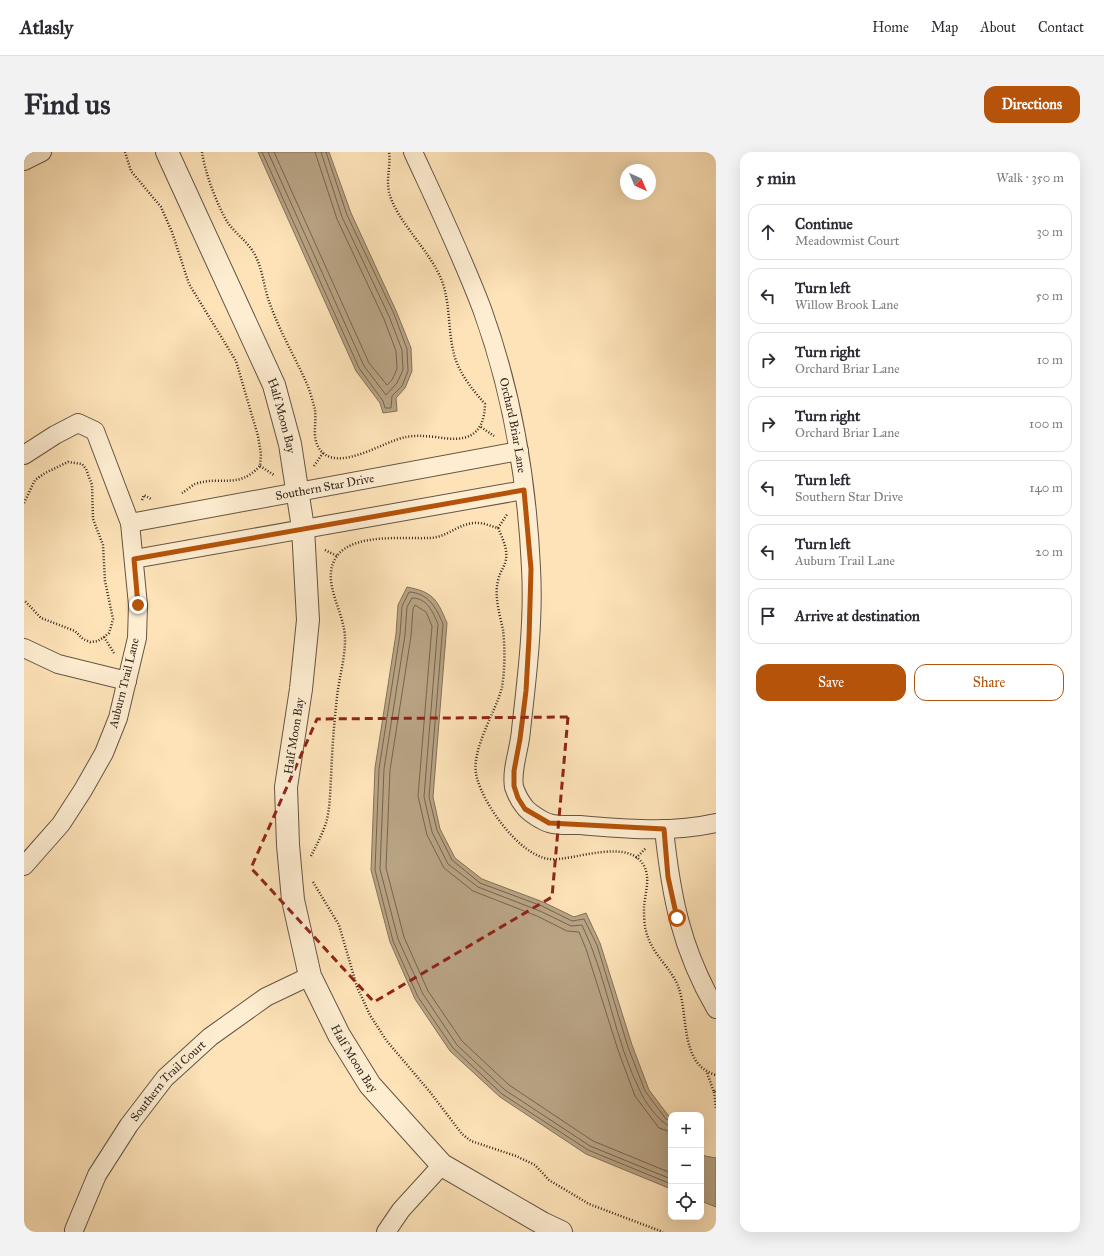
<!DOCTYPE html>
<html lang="en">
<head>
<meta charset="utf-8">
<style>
	body { margin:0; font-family:"IM FELL Great Primer",serif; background:#f2f2f3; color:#2b2b33 }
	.controls { position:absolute; right:12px; bottom:12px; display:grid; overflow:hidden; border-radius:8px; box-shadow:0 4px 16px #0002 }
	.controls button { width:36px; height:36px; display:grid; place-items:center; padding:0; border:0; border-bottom:1px solid #e1e1e2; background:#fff; color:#2b2b33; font:20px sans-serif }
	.compass { position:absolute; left:596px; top:12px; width:36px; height:36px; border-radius:50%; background:#fff; box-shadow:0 4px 16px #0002; rotate:136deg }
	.stop { position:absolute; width:12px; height:12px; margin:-9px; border:3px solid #b45309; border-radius:50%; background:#fff }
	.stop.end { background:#b45309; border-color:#fff; box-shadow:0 1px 4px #0008 }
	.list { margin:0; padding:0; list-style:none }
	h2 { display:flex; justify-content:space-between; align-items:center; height:52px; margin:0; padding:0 16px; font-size:17px }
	h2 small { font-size:13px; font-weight:400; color:#7c7c81 }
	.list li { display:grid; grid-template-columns:26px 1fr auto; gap:12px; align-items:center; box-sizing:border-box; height:56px; margin:0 8px 8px; padding:0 8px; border:1px solid #e1e1e2; border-radius:12px }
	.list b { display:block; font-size:15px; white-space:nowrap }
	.list p { margin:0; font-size:13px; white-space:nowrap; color:#7c7c81 }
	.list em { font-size:13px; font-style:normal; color:#7c7c81 }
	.actions { display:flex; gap:8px; padding:12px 16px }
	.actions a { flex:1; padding:9px 0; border:1px solid #b45309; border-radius:12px; text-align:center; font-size:14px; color:#b45309 }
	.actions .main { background:#b45309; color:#fff }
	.icon { flex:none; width:22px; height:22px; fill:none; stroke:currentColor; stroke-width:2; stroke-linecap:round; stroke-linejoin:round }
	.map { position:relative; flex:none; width:692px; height:1080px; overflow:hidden; border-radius:12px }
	header { display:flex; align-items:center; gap:24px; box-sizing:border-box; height:56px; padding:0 20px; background:#fff; border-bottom:1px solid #e1e1e2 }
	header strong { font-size:19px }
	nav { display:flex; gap:22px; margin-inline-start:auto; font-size:14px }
	.intro { display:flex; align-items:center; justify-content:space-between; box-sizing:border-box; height:96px; padding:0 24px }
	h1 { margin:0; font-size:28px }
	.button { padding:10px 18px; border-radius:12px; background:#b45309; color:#fff; font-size:14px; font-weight:700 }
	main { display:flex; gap:24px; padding:0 24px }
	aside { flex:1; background:#fff; border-radius:12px; box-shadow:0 4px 16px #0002 }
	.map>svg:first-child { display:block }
</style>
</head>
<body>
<header>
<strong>Atlasly</strong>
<nav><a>Home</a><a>Map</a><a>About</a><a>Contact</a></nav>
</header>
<div class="intro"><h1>Find us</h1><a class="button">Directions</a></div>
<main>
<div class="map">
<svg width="692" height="1080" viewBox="0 0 692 1080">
	<rect width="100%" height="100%" fill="#fee3b8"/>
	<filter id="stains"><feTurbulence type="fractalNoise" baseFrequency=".005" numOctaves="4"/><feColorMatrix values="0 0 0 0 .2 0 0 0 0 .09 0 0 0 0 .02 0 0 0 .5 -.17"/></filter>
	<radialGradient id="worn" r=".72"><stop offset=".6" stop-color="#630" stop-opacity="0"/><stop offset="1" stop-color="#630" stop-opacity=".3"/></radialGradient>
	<!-- water -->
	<g fill="#b8a383" stroke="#81715a">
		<path d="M234 0H305L327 61 373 161 387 196 388 219 381 236 372 246 373 259 359 261 356 251 332 219Z"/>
		<path d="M383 435C409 440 413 447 423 471L409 645 416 677 431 706 458 727 519 750 550 765 562 761 576 791 608 893 625 938 647 967V1037L562 1002 476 945 426 899 391 847 366 790 347 718 351 616 372 482 374 453Z"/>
		<path d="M677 1001 681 1004 692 1006V1055L677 1049Z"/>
	</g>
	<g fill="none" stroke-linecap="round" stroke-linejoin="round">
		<!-- shore -->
		<g stroke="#746450" stroke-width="1">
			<path d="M238 0 335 216 359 249 361 256H367L368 244 378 234 384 219 383 197 370 162 323 63 302 0"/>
			<path d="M244 0 340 214 362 243 373 231 379 218 378 198 365 164 318 65 297 0"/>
			<path d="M250 0 345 211 363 233 368 228 373 217 372 199 360 167 313 67 291 0"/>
			<path d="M647 969 642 967 621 939 604 895 573 793 560 767 548 769 518 754 456 731 428 708 413 678 405 645 419 472C412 455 404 441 385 440L378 454 376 482 355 617 351 718 369 789 394 845 429 896 478 942 564 998 647 1032"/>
			<path d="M647 974C638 974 621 950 617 941 590 888 584 827 558 773L547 774 516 759 454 735 424 712 408 680 400 645 414 472C409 460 403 446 388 446L383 455 381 483 360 617 356 717 374 787 399 842 433 893 481 938 566 994 647 1027"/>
			<path d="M647 980 635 976 611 944 594 898 562 797 555 780 543 779 513 764 449 739 420 716 403 683 394 644 408 474 402 460 391 453 389 457 387 484 366 618 362 716 380 785 404 839 438 889 485 933 569 989 647 1021"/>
		</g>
		<defs>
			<g id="minor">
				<path id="s1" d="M389 0C413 52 438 104 458 157 488 240 503 328 507 416 510 469 503 525 497 578 496 596 487 617 490 635 492 641 496 649 500 654 504 660 518 669 525 671 534 674 547 673 556 673 600 677 648 681 692 671"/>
				<path d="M0 9 18 0"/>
				<path d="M0 303 31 283 54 271 71 279 106 371 114 453 113 486 94 566 80 601 59 638 37 672 0 714"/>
				<path id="s2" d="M106 371 495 299"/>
				<path d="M110 407 500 338"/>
				<path d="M0 496 34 512 103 529"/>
				<path d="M640 677C647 744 657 797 692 857"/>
				<path id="s3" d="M50 1078 73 1023 105 973 141 926 186 885 242 845 286 824"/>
				<path d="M362 1080 377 1058 418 1013"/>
			</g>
			<g id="tertiary">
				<path id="s4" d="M143 0 250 233 266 292 279 376 284 468 277 537 262 635 264 693 269 748 286 824 315 883 346 933 418 1013 518 1071 537 1080"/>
			</g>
		</defs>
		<!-- minor casing -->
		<use href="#minor" stroke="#635544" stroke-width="20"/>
		<!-- tertiary casing -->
		<use href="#tertiary" stroke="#635544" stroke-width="24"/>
		<!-- path -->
		<g stroke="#2f261d" stroke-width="2.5" stroke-dasharray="1 2" stroke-linecap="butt">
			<path d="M101 0 107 19 137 55 148 80 165 132 212 209 234 284 237 302 236 314C213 338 198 323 171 332 167 334 162 339 158 341"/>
			<path d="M178 0C181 21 193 53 204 71 212 82 225 91 231 103 239 118 240 137 246 152 256 180 271 205 283 232 286 239 289 250 291 258 293 272 286 289 299 301 319 318 360 289 382 285 392 283 401 284 412 285 441 290 460 286 461 252 448 237 433 219 429 198 424 175 426 151 418 129 406 98 372 69 365 40 362 26 367 13 365 0"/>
			<path d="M457 275 470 284"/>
			<path d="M236 314 250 323"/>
			<path d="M290 314 299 301"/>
			<path d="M118 348 120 343 127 347"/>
			<path d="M0 351 11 328 21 321 44 310 58 312 62 317 68 333 69 367 79 393 81 429 89 467 87 475 85 481 80 485 74 489 66 490 59 487 51 479 17 466 0 448"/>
			<path d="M474 376 484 361"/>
			<path d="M301 398 313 404"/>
			<path d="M80 485 90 501"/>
			<path d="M287 704C292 694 298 683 302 671 306 657 306 641 307 626 308 599 310 572 313 545 315 526 321 507 321 488 322 461 295 429 313 404 330 381 379 387 405 386 422 386 434 372 450 371 458 370 466 374 474 376 477 383 481 391 482 399 484 413 476 417 474 429 470 445 476 463 479 478 481 495 481 518 478 535 472 560 445 600 453 626 460 653 495 703 525 707 548 710 607 683 621 716 626 728 621 742 620 755 620 762 620 772 622 779 628 803 646 814 654 834 665 862 655 913 692 923"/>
			<path d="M612 706 622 696"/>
			<path d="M289 730 315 773 333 835 346 863 362 888 406 940 438 982 447 989 492 1004 511 1013 525 1028 565 1052 639 1080"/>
			<path d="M683 921 690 940 692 938"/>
			<path d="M690 940 692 956"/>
		</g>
		<!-- minor -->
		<use href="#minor" stroke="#feedd1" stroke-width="18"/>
		<!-- tertiary -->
		<use href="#tertiary" stroke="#feedd1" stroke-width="22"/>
	</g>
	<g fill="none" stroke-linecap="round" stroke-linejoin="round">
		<!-- route -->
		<path stroke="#b45309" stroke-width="5" d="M114 453 110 407 500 338 507 417 505 486 502 539 496 587 490 619V634L494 646 501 657 525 671 640 677 644 725 653 766"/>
	</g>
	<!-- marked area -->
	<path fill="none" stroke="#8f2418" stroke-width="3" stroke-dasharray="8 5" stroke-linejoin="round" d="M544 565 528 745 350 850 227 716 293 567Z"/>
	<g text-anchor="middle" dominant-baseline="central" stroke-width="3.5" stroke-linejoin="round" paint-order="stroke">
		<!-- street labels -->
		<g font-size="12" fill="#2f261d" stroke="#feedd1">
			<text stroke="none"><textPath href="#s4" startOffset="288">Half Moon Bay</textPath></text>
			<text stroke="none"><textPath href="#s1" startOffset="292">Orchard Briar Lane</textPath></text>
			<text stroke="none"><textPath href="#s2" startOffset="198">Southern Star Drive</textPath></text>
			<text transform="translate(100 531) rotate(-76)">Auburn Trail Lane</text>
			<text transform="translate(270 584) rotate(-81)">Half Moon Bay</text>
			<text stroke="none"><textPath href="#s4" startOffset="948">Half Moon Bay</textPath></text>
			<text stroke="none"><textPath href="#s3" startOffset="178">Southern Trail Court</textPath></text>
		</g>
	</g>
	<rect width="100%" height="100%" filter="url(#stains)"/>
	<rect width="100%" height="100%" fill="url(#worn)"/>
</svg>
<div class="controls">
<button>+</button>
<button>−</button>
<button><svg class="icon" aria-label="locate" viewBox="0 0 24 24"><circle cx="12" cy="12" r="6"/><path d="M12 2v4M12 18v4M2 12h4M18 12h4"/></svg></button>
</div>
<svg class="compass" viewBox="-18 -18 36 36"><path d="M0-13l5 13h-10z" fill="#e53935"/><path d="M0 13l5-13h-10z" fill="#7c7c81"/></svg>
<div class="stop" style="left:653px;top:766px"></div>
<div class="stop end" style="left:114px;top:453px"></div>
</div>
<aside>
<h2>5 min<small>Walk · 350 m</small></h2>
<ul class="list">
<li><svg class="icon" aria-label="ahead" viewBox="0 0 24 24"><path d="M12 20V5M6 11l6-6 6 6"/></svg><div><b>Continue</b><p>Meadowmist Court</p></div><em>30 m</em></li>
<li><svg class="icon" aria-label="left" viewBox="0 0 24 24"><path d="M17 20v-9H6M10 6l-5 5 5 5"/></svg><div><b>Turn left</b><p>Willow Brook Lane</p></div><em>50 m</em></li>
<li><svg class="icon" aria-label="right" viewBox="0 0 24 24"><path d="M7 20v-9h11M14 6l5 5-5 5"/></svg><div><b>Turn right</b><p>Orchard Briar Lane</p></div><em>10 m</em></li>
<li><svg class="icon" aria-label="right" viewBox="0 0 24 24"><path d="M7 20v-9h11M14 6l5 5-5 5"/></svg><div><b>Turn right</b><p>Orchard Briar Lane</p></div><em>100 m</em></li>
<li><svg class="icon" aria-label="left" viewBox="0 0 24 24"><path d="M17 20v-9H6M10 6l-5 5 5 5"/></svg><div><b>Turn left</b><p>Southern Star Drive</p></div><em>140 m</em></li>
<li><svg class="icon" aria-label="left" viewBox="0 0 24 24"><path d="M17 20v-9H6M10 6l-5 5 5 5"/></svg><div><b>Turn left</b><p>Auburn Trail Lane</p></div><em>20 m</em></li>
<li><svg class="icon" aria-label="arrive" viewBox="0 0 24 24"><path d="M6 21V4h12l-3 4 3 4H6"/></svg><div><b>Arrive at destination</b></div></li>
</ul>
<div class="actions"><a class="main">Save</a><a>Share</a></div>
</aside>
</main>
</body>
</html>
